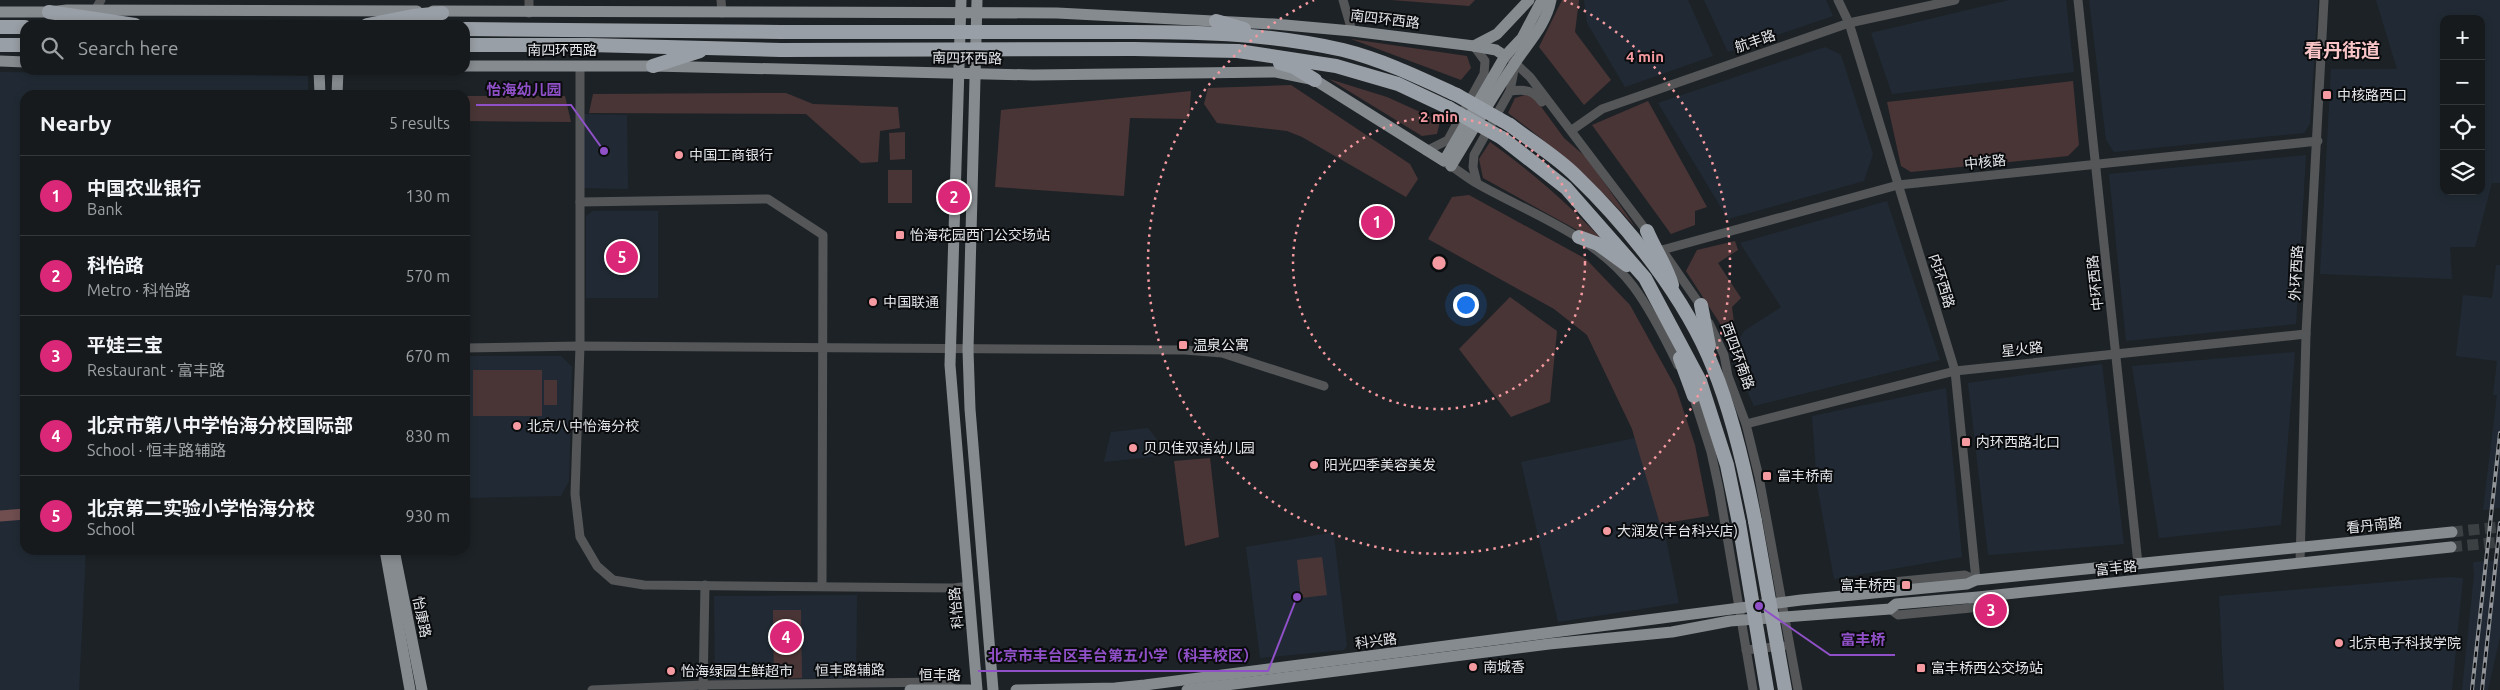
<!DOCTYPE html>
<html lang="en">
<head>
<meta charset="utf-8">
<style>
	body { margin:0; font-family:Ubuntu,"Noto Sans SC",sans-serif; background:#232729; color:#f1f3f6 }
	.controls { position:absolute; right:15px; top:15px; display:grid; overflow:hidden; border-radius:10px; box-shadow:0 2px 8px #0003 }
	.controls button { width:45px; height:45px; display:grid; place-items:center; padding:0; border:0; border-bottom:1px solid #35383b; background:#161a1c; color:#f1f3f6; font:25px sans-serif }
	.you { position:absolute; left:1465px; top:304px; width:18px; height:18px; margin:-12px; border:4px solid #fff; border-radius:50%; background:#1a73e8; box-shadow:0 0 0 8px #1a73e833 }
	.badge { display:grid; place-items:center; width:32px; height:32px; border-radius:50%; background:#db2777; color:#fff; font-size:16px; font-weight:700 }
	.pin { position:absolute; translate:-50% -50%; border:2px solid #fff; box-shadow:0 1px 5px #0006 }
	.list { margin:0; padding:0; list-style:none }
	h2 { display:flex; justify-content:space-between; align-items:center; height:65px; margin:0; padding:0 20px; font-size:21px }
	h2 small { font-size:16px; font-weight:400; color:#9ea1a3 }
	.list li { display:grid; grid-template-columns:32px 1fr auto; gap:15px; align-items:center; box-sizing:border-box; height:80px; padding:0 20px; border-top:1px solid #35383b }
	.list b { display:block; font-size:19px; white-space:nowrap }
	.list p { margin:0; font-size:16px; white-space:nowrap; color:#9ea1a3 }
	.list em { font-size:16px; font-style:normal; color:#9ea1a3 }
	.icon { flex:none; width:28px; height:28px; fill:none; stroke:currentColor; stroke-width:2; stroke-linecap:round; stroke-linejoin:round }
	.map { position:relative; flex:none; width:2500px; height:690px; overflow:hidden }
	.search { position:absolute; background:#161a1c; box-shadow:0 2px 8px #0003; left:20px; top:20px; width:450px; height:55px; display:flex; align-items:center; gap:12px; box-sizing:border-box; padding:0 18px; border-radius:15px; color:#9ea1a3; font-size:19px }
	.panel { position:absolute; background:#161a1c; box-shadow:0 2px 8px #0003; left:20px; top:90px; width:450px; height:465px; border-radius:15px }
	.map>svg:first-child { display:block }
</style>
</head>
<body>
<div class="map">
<svg width="2500" height="690" viewBox="0 0 2500 690">
	<rect width="100%" height="100%" fill="#1d2226"/>
	<!-- built -->
	<g fill="#212a34" fill-rule="evenodd">
		<path d="M1584 0H1688L1713 56 1625 87 1587 23Z"/>
		<path d="M1704 0H1826L1833 16 1728 52Z"/>
		<path d="M2009 0H2066L2074 72 1892 94 1871 33Z"/>
		<path d="M2089 0H2318L2310 124 2304 133 2114 152 2106 140Z"/>
		<path d="M2376 0H2500V183H2492L2475 247H2450L2452 279 2320 274 2331 69H2397ZM2444 19H2481V191H2444Z"/>
		<path d="M1825 47 1841 55 1873 154 1864 181 1728 219 1658 103Z"/>
		<path d="M0 72 308 76V95H25V512L0 514Z"/>
		<path d="M581 114 627 115 628 189 582 188Z"/>
		<path d="M2306 155 2296 324 2126 341 2109 174Z"/>
		<path d="M1887 201 1940 360 1754 406 1730 355 1744 331 1781 307 1740 243Z"/>
		<path d="M593 211H658V298H586V216Z"/>
		<path d="M2496 265H2500V508L2483 510 2497 395H2493L2497 361 2456 356 2463 295 2492 298Z"/>
		<path d="M2295 352 2281 525 2159 538 2132 366Z"/>
		<path d="M465 356H561L572 367 569 481 561 496 465 498Z"/>
		<path d="M2102 364 2124 544 1988 555 1968 383Z"/>
		<path d="M1946 388 1962 557 1834 579 1817 485 1812 416Z"/>
		<path d="M1148 428 1158 441 1160 456 1104 462 1111 432Z"/>
		<path d="M1645 436 1679 603 1558 622 1521 462Z"/>
		<path d="M25 516V550H86L79 690H0V518Z"/>
		<path d="M1329 533 1334 536 1347 646 1344 650 1260 658 1246 547Z"/>
		<path d="M2500 560V637L2488 690H2462L2474 575 2473 562Z"/>
		<path d="M2448 577 2463 578 2452 690H2224L2219 596Z"/>
		<path d="M857 595 856 678 715 680 714 596Z"/>
	</g>
	<!-- green -->
	<g fill="#4a3536">
		<path d="M1391 0H1475L1469 6Z"/>
		<path d="M1562 0H1579L1575 32 1611 80 1584 105 1539 47Z"/>
		<path d="M1351 39 1467 56 1471 68 1461 80Z"/>
		<path d="M1329 79 1387 97 1440 121 1437 134 1422 136Z"/>
		<path d="M2073 81 2079 145 2068 156 1911 172 1901 166 1887 102Z"/>
		<path d="M1291 85 1410 164 1418 179 1406 197 1302 137 1287 131 1217 123 1204 104 1208 88Z"/>
		<path d="M1191 91 1189 119 1130 118 1124 196 995 187 1001 110Z"/>
		<path d="M786 93 813 104 898 107 900 128 880 131 878 162 861 163 806 114 589 113 593 94Z"/>
		<path d="M1529 94 1534 97 1564 138 1587 158 1636 228C1597 184 1555 148 1508 113L1515 98Z"/>
		<path d="M465 96H565L571 122 465 121Z"/>
		<path d="M1648 101 1707 207 1695 211V225L1671 234 1592 125Z"/>
		<path d="M905 132V159L890 160 889 133Z"/>
		<path d="M1490 142C1536 175 1578 212 1616 255L1597 241 1483 178 1479 159Z"/>
		<rect x="888" y="170" width="24" height="33"/>
		<path d="M1469 195 1586 259 1630 305 1676 388 1695 445 1709 516 1660 524 1632 429 1587 335 1554 309 1428 239 1452 197Z"/>
		<path d="M1735 241 1738 250 1718 263 1741 298 1732 307 1736 338 1730 339 1686 271 1697 250Z"/>
		<path d="M1510 297 1557 331 1550 402 1511 417 1459 349Z"/>
		<rect x="473" y="370" width="69" height="46"/>
		<rect x="544" y="380" width="13" height="25"/>
		<path d="M1210 458 1219 537 1185 546 1174 461Z"/>
		<path d="M1322 557 1327 595 1301 598 1297 560Z"/>
		<path d="M773 610H801L802 678 774 679Z"/>
	</g>
	<g fill="none" stroke-linecap="round" stroke-linejoin="round">
		<!-- river -->
		<path stroke="#704e50" stroke-width="11" d="M0 516 25 514"/>
		<!-- major-tunnel -->
		<g stroke="#3b4043" stroke-width="11" stroke-dasharray="11 5.5" stroke-linecap="butt">
			<path d="M2452 532 2500 527"/>
			<path d="M2451 547 2500 542"/>
		</g>
		<!-- minor -->
		<g stroke="#545658" stroke-width="9">
			<path d="M529 0V13"/>
			<path d="M721 0 722 13"/>
			<path d="M1343 0 1352 31"/>
			<path d="M1838 0 1849 23 1955 371 1976 580"/>
			<path d="M2078 0 2138 564"/>
			<path d="M95 10 101 0"/>
			<path d="M1512 60 1530 77 1649 234"/>
			<path d="M580 66V346L575 494 580 537 597 566 613 580 644 585 954 588 969 586"/>
			<path d="M1510 91 1515 65"/>
			<path d="M1572 130 1602 109 1849 23 1955 0"/>
			<path d="M1426 151 1448 140 1484 74 1485 61 1474 46"/>
			<path d="M1446 163C1457 169 1467 178 1478 184 1531 214 1594 235 1633 286 1651 310 1665 338 1678 365"/>
			<path d="M1477 183 1473 167 1474 155 1510 91C1526 89 1533 90 1542 102"/>
			<path d="M580 202 768 199 823 235 822 585"/>
			<path d="M1662 250 1703 309"/>
			<path d="M1662 250 1898 185 2318 141"/>
			<path d="M1709 323 1724 355 1728 376 1746 424 1759 477 1798 690"/>
			<path d="M465 348 580 346 1185 350 1222 353 1324 386"/>
			<path d="M1692 392 1711 452 1719 489 1753 690"/>
			<path d="M1746 424 1955 371 2306 334"/>
			<path d="M2300 563 2306 334 2324 0"/>
			<path d="M1876 592 1882 583 1965 575 1976 580"/>
			<path d="M1890 609 1898 615 1971 608 1978 597"/>
			<path d="M1746 650 1783 646"/>
			<path d="M592 690 703 685 941 682 956 690"/>
			<path d="M703 690 705 585"/>
		</g>
		<!-- major -->
		<g stroke="#868b90" stroke-width="11">
			<path d="M961 0 950 365 977 690"/>
			<path d="M977 0 968 350 970 409 993 690"/>
			<path d="M433 11 1057 13 1274 24 1352 31 1474 46 1496 50 1505 56"/>
			<path d="M0 12H49L67 10 417 11"/>
			<path d="M1474 46 1497 34 1529 0"/>
			<path d="M0 61 25 62"/>
			<path d="M465 66H653L1033 75 1276 72 1315 80 1444 161 1505 56 1522 38 1542 0"/>
			<path d="M319 70 320 95"/>
			<path d="M337 95 338 70"/>
			<path d="M1451 166C1472 132 1492 96 1515 63 1528 43 1546 25 1551 0"/>
			<path d="M385 550 410 690"/>
			<path d="M394 550 422 690"/>
			<path d="M910 690H970"/>
			<path d="M1016 690 1115 688 1145 685 1801 600 1967 584 1976 580 2452 532"/>
			<path d="M1187 690 1549 644 1672 632 1730 621 1890 609 1896 604 1978 597 2451 547"/>
		</g>
		<!-- highway -->
		<g stroke="#999fa6" stroke-width="14">
			<path d="M49 12 135 25"/>
			<path d="M1216 21 1244 29"/>
			<path d="M367 25 413 16 442 13"/>
			<path d="M0 27H25"/>
			<path d="M465 29 781 32"/>
			<path d="M1133 32C1205 32 1272 34 1343 50 1383 60 1420 78 1457 95"/>
			<path d="M0 45H25"/>
			<path d="M465 45H589L781 50"/>
			<path d="M1134 49 1238 51 1336 66 1398 84 1449 108"/>
			<path d="M1280 63 1294 67 1315 80"/>
			<path d="M653 66 700 51"/>
			<path d="M1510 125C1532 142 1557 157 1576 176 1629 227 1686 299 1713 367 1733 416 1745 469 1755 521"/>
			<path d="M1502 138 1566 188 1645 278 1700 381 1727 465 1739 523"/>
			<path d="M1647 231C1655 250 1666 265 1672 285"/>
			<path d="M1579 237 1598 244 1627 265"/>
			<path d="M1701 305 1709 346"/>
			<path d="M1680 358 1694 396"/>
		</g>
		<defs>
			<g id="rail">
				<path d="M2472 690 2500 433"/>
				<path d="M2482 690 2500 523"/>
			</g>
		</defs>
		<!-- rail casing -->
		<use href="#rail" stroke="#919599" stroke-width="4"/>
		<!-- rail -->
		<use href="#rail" stroke="#090b0d" stroke-width="2" stroke-dasharray="5.5" stroke-linecap="butt"/>
		<!-- highway-bridge -->
		<g stroke="#999fa6" stroke-width="14">
			<path d="M781 32H1133"/>
			<path d="M781 50 1134 49"/>
			<path d="M1457 95 1510 125"/>
			<path d="M1449 108 1502 138"/>
			<path d="M1755 521 1785 690"/>
			<path d="M1739 523 1767 690"/>
		</g>
	</g>
	<!-- distance rings -->
	<g fill="none" stroke="#f49aa0" stroke-width="2.5" stroke-dasharray="2.5 5">
		<circle cx="1439" cy="263" r="146"/>
		<path d="M1564 0A291 291 0 1 1 1314 0"/>
	</g>
	<!-- markers -->
	<g fill="#f49aa0" stroke="#090b0d" stroke-width="2">
		<rect x="2322" y="90" width="10" height="10" rx="2.5"/>
		<circle cx="679" cy="155" r="5"/>
		<rect x="895" y="230" width="10" height="10" rx="2.5"/>
		<circle cx="873" cy="302" r="5"/>
		<rect x="1178" y="340" width="10" height="10" rx="2.5"/>
		<circle cx="517" cy="426" r="5"/>
		<rect x="1961" y="437" width="10" height="10" rx="2.5"/>
		<circle cx="1133" cy="448" r="5"/>
		<circle cx="1314" cy="465" r="5"/>
		<rect x="1762" y="471" width="10" height="10" rx="2.5"/>
		<circle cx="1607" cy="531" r="5"/>
		<rect x="1901" y="580" width="10" height="10" rx="2.5"/>
		<circle cx="2339" cy="643" r="5"/>
		<circle cx="1473" cy="667" r="5"/>
		<rect x="1916" y="663" width="10" height="10" rx="2.5"/>
		<circle cx="671" cy="671" r="5"/>
	</g>
	<g text-anchor="middle" dominant-baseline="central" stroke-width="4" stroke-linejoin="round" paint-order="stroke">
		<!-- street labels -->
		<g font-size="14" fill="#e4e7ea" stroke="#090b0d">
			<text transform="translate(1385 19) rotate(7)">南四环西路</text>
			<text transform="translate(1755 41) rotate(-19)">航丰路</text>
			<text x="562" y="50">南四环西路</text>
			<text transform="translate(967 58) rotate(1)">南四环西路</text>
			<text transform="translate(1985 162) rotate(-6)">中核路</text>
			<text transform="translate(2296 273) rotate(-87)">外环西路</text>
			<text transform="translate(1942 281) rotate(73)">内环西路</text>
			<text transform="translate(2095 283) rotate(-96)">中环西路</text>
			<text transform="translate(2022 349) rotate(-6)">星火路</text>
			<text transform="translate(1738 356) rotate(70)">西四环南路</text>
			<text transform="translate(2374 525) rotate(-6)">看丹南路</text>
			<text transform="translate(2116 568) rotate(-6)">富丰路</text>
			<text transform="translate(956 608) rotate(-95)">科怡路</text>
			<text transform="translate(422 617) rotate(79)">怡康路</text>
			<text transform="translate(1376 641) rotate(-7)">科兴路</text>
			<text transform="translate(850 670) rotate(-1)">恒丰路辅路</text>
			<text x="940" y="675">恒丰路</text>
		</g>
		<!-- poi labels -->
		<g font-size="14" fill="#e4e7ea" stroke="#090b0d" text-anchor="start">
			<text x="2337" y="95">中核路西口</text>
			<text x="689" y="155">中国工商银行</text>
			<text x="910" y="235">怡海花园西门公交场站</text>
			<text x="883" y="302">中国联通</text>
			<text x="1193" y="345">温泉公寓</text>
			<text x="527" y="426">北京八中怡海分校</text>
			<text x="1976" y="442">内环西路北口</text>
			<text x="1143" y="448">贝贝佳双语幼儿园</text>
			<text x="1324" y="465">阳光四季美容美发</text>
			<text x="1777" y="476">富丰桥南</text>
			<text x="1617" y="531">大润发(丰台科兴店)</text>
			<text x="1896" y="585" text-anchor="end">富丰桥西</text>
			<text x="2349" y="643">北京电子科技学院</text>
			<text x="1483" y="667">南城香</text>
			<text x="1931" y="668">富丰桥西公交场站</text>
			<text x="681" y="671">怡海绿园生鲜超市</text>
		</g>
		<!-- district labels -->
		<g font-size="19" font-weight="bold" fill="#f9c4c6" stroke="#090b0d">
			<text x="2342" y="50">看丹街道</text>
		</g>
	</g>
	<circle cx="1439" cy="263" r="8" fill="#f49aa0" stroke="#090b0d" stroke-width="2.5"/>
	<g font-size="15" text-anchor="middle" font-weight="bold" fill="#f49aa0" stroke="#090b0d" stroke-width="4" stroke-linejoin="round" paint-order="stroke">
		<text x="1645" y="62">4 min</text>
		<text x="1439" y="122">2 min</text>
	</g>
	<!-- callouts -->
	<path fill="none" stroke="#9051c8" stroke-width="2" d="M604 151L571 105H476M1759 606L1830 655H1895M1297 597L1268 671H978"/>
	<g fill="#9051c8" stroke="#090b0d" stroke-width="2">
		<circle cx="604" cy="151" r="5"/>
		<circle cx="1759" cy="606" r="5"/>
		<circle cx="1297" cy="597" r="5"/>
	</g>
	<g font-size="15" text-anchor="middle" font-weight="bold" fill="#9051c8" stroke="#090b0d" stroke-width="4" stroke-linejoin="round" paint-order="stroke">
		<text x="524" y="95">怡海幼儿园</text>
		<text x="1863" y="645">富丰桥</text>
		<text x="1123" y="661">北京市丰台区丰台第五小学（科丰校区）</text>
	</g>
</svg>
<div class="controls">
<button>+</button>
<button>−</button>
<button><svg class="icon" aria-label="locate" viewBox="0 0 24 24"><circle cx="12" cy="12" r="6"/><path d="M12 2v4M12 18v4M2 12h4M18 12h4"/></svg></button>
<button><svg class="icon" aria-label="layers" viewBox="0 0 24 24"><path d="M12 4l9 5-9 5-9-5zM3 14l9 5 9-5"/></svg></button>
</div>
<div class="you"></div>
<div class="pin badge" style="left:1377px;top:222px">1</div>
<div class="pin badge" style="left:954px;top:197px">2</div>
<div class="pin badge" style="left:1991px;top:610px">3</div>
<div class="pin badge" style="left:786px;top:637px">4</div>
<div class="pin badge" style="left:622px;top:257px">5</div>
<div class="search"><svg class="icon" aria-label="search" viewBox="0 0 24 24"><circle cx="10" cy="10" r="6"/><path d="M15 15l6 6"/></svg>Search here</div>
<section class="panel">
<h2>Nearby<small>5 results</small></h2>
<ul class="list">
<li><span class="badge">1</span><div><b>中国农业银行</b><p>Bank</p></div><em>130 m</em></li>
<li><span class="badge">2</span><div><b>科怡路</b><p>Metro · 科怡路</p></div><em>570 m</em></li>
<li><span class="badge">3</span><div><b>平娃三宝</b><p>Restaurant · 富丰路</p></div><em>670 m</em></li>
<li><span class="badge">4</span><div><b>北京市第八中学怡海分校国际部</b><p>School · 恒丰路辅路</p></div><em>830 m</em></li>
<li><span class="badge">5</span><div><b>北京第二实验小学怡海分校</b><p>School</p></div><em>930 m</em></li>
</ul>
</section>
</div>
</body>
</html>
